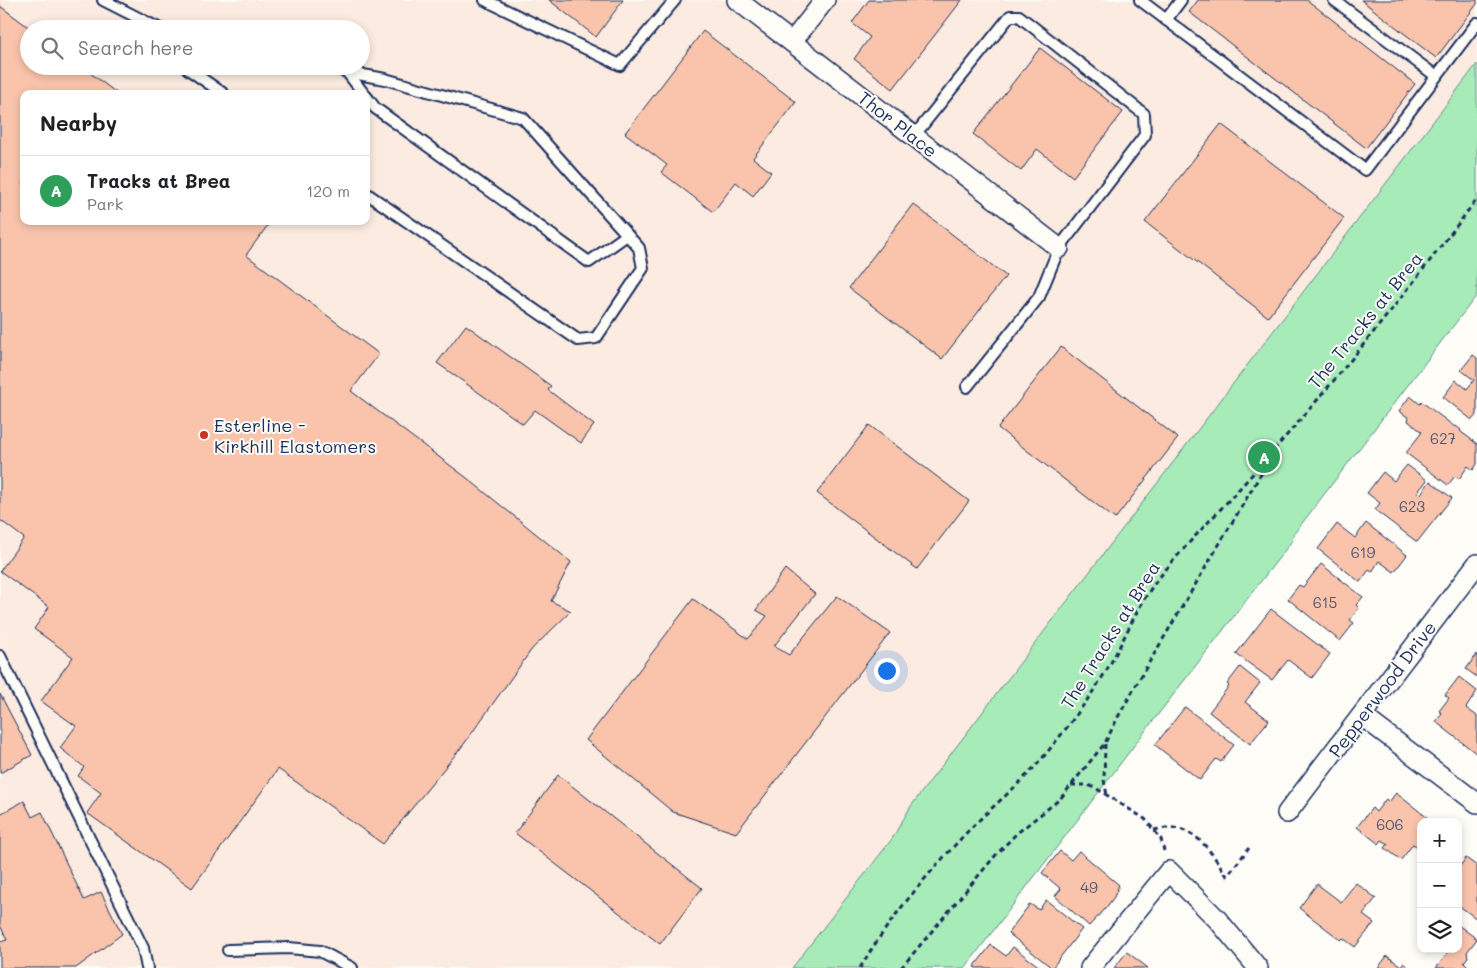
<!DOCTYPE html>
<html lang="en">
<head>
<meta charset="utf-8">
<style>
	body { margin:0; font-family:Mali,sans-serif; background:#f6f6f6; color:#202124 }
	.controls { position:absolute; right:15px; bottom:15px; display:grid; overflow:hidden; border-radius:10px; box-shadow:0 2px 8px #0003 }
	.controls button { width:45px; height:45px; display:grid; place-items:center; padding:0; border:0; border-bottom:1px solid #e0e0e0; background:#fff; color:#202124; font:25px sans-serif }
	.you { position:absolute; left:886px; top:670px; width:18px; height:18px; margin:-12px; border:4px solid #fff; border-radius:50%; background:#1a73e8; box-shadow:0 0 0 8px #1a73e833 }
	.badge { display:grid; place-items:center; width:32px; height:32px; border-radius:50%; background:#0f766e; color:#fff; font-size:16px; font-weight:700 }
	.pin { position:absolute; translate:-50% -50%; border:2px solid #fff; box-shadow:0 1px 5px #0006 }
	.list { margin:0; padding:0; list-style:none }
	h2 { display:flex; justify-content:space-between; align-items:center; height:65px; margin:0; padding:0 20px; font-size:21px }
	h2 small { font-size:16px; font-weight:400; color:#757577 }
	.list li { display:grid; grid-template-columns:32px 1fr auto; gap:15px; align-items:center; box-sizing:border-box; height:70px; padding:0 20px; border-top:1px solid #e0e0e0 }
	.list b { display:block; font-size:19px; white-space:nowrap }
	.list p { margin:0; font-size:16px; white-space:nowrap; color:#757577 }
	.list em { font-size:16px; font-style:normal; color:#757577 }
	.icon { flex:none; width:28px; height:28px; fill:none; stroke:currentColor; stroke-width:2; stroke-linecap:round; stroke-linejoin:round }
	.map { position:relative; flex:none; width:1477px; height:968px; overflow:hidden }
	.search { position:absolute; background:#fff; box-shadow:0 2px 8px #0003; left:20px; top:20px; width:350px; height:55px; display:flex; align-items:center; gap:12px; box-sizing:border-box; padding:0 18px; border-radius:28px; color:#757577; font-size:19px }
	.panel { position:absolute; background:#fff; box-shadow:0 2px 8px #0003; left:20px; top:90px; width:350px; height:135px; border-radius:10px }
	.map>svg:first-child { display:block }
</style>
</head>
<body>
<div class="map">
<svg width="1477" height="968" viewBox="0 0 1477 968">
	<rect width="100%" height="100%" fill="#fdfcf7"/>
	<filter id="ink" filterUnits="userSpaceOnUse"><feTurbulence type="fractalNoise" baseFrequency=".02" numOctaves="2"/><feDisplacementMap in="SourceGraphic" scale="10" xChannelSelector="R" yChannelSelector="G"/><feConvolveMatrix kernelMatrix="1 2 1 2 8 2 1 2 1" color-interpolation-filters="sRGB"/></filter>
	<g filter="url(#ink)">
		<!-- built -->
		<path fill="#fcebe0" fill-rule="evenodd" d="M0 0H1477V64L911 806 892 839 792 968H0ZM29 29H361V66H29ZM24 94H366V221H24Z"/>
		<!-- green -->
		<path fill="#a7ecb8" stroke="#618e8b" d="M1477 64V295L1293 535 1292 541 1136 743 965 968H792L892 839 911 806Z"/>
		<!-- building -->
		<g fill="#f9c4ab" stroke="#1b2f5e">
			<path d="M549 0H623L596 37Z"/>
			<path d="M869 0H962L893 89 854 59 870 37 852 23Z"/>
			<path d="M1198 0H1307L1415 84 1366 148 1189 12Z"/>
			<path d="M1361 0H1477V4L1436 58Z"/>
			<path d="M0 6 31 29H29V66H81L118 94H24V221H271L246 255 379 354 351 391 467 478 571 562 551 601 571 611 532 649 464 744 383 844 278 769 192 888 87 813 101 793 78 776 84 767 60 748 76 726 41 701 73 657 34 629 49 607 0 571 24 538 0 520Z"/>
			<path d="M703 31 796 102 753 158 771 172 753 196 736 182 713 212 661 172 667 165 625 133Z"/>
			<path d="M1040 48 1123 112 1073 177 1037 149 1021 171 973 134Z"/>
			<path d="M1221 124 1344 218 1268 317 1145 222Z"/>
			<path d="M913 204 1006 276 942 359 849 288Z"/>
			<path d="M466 325 551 386 548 390 594 425 581 443 535 410 523 424 437 363Z"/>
			<path d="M1061 347 1178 438 1115 519 998 428Z"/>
			<path d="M1473 355 1477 358V414L1472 420 1443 397 1456 380 1467 389 1474 380 1461 370Z"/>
			<path d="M1410 396 1420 404 1422 402 1455 427 1456 426 1461 430 1460 431 1477 444V464L1473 470 1468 466 1459 479 1455 476 1448 485 1406 453 1422 432 1408 421 1409 418 1399 411Z"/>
			<path d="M869 425 969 501 917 569 817 493Z"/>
			<path d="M1407 465 1427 480 1417 493 1420 495 1430 481 1452 498 1417 542 1375 510 1380 503 1367 493 1383 472 1394 481Z"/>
			<path d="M1366 523 1407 555 1394 572 1379 561 1372 572 1369 570 1360 582 1318 549 1337 524 1355 538Z"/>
			<path d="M1321 564 1363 597 1356 605 1359 608 1350 620 1354 623 1340 641 1288 599 1299 585 1303 587Z"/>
			<path d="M785 569 815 594 774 646 789 655 837 596 890 633 736 833 673 812 586 740 693 599 748 639 767 616 756 610Z"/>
			<path d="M1271 609 1330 654 1312 678 1288 660 1272 680 1236 654Z"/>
			<path d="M1477 654V677L1466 669Z"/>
			<path d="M1240 667 1260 683 1245 702 1269 720 1250 744 1209 712 1229 686 1227 684Z"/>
			<path d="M1459 677 1477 691 1466 708 1477 716V754L1436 722 1442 713 1439 711 1449 698 1445 695Z"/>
			<path d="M0 694 32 755 0 773Z"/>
			<path d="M1185 707 1234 745 1221 762 1216 759 1200 780 1155 745Z"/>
			<path d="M558 775 702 888 660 944 515 833Z"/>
			<path d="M1396 793 1433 822H1421V849L1413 844 1401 860 1385 848 1388 844 1382 840 1379 844 1357 827 1372 808 1376 812 1386 799 1389 802Z"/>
			<path d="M24 801 32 817 42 812 84 900 101 892 122 934 76 968H0V942L7 940 0 925V814Z"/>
			<path d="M1060 851 1071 860 1079 851 1119 885 1114 897 1105 909 1089 926 1055 896 1061 889 1042 873Z"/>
			<path d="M1466 858 1477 866V919L1458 905V869Z"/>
			<path d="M1356 883 1376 898 1363 915 1374 923 1355 947 1343 938 1341 940 1299 908 1317 884 1341 902Z"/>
			<path d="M1046 900 1082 929 1052 968 1008 933 1030 904 1039 910Z"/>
			<path d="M1458 925 1477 939 1467 952 1468 957 1464 962 1468 966 1467 968H1436L1447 954 1441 949H1458Z"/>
			<path d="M991 945 1006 956 1013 947 1041 968H976L974 967Z"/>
			<path d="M1127 952 1148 968H1114Z"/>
			<path d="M1387 956 1401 966 1403 963 1409 968H1378Z"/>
		</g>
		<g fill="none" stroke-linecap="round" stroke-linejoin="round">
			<defs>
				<g id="lane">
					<path d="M103 0 160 29"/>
					<path d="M485 0 620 65 675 0"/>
					<path d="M1140 0 1365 170 1477 23"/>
					<path d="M1334 0 1436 76"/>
					<path d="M1166 20 1181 0"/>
					<path d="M188 66V69L224 94"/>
					<path d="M329 66 347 72 364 94"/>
					<path d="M347 72 385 79 523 118 639 248 643 268 596 338 578 340 366 193"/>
					<path d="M366 96 375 108 589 262 627 235"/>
					<path d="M914 136 1010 16H1019L1144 114 1145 135 1059 248 1039 297 967 387"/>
					<path d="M0 656 143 948 147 968"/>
					<path d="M228 950 289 948 320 951 352 968"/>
				</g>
				<g id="street">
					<path d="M737 0 1059 248"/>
					<path d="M792 42 825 0"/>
					<path d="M1362 716 1477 803"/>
					<path d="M1287 813 1477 564"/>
					<path d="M1090 968 1169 871 1217 919 1258 968"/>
				</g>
			</defs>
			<!-- lane casing -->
			<use href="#lane" stroke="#1b2f5e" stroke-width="14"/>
			<!-- street casing -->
			<use href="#street" stroke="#1b2f5e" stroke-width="22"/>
			<!-- path -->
			<g stroke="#1b2f5e" stroke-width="3" stroke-dasharray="5 4" stroke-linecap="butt">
				<path d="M1105 744 1104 780 1107 795"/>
				<path d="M1071 785H1088L1097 789 1145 819 1161 839 1164 851"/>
				<path d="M1154 830C1160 829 1168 827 1174 828 1200 831 1214 857 1227 876L1249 848"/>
				<path d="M860 968C890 917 930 871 971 828 996 803 1023 782 1045 755 1070 724 1095 692 1114 657 1127 633 1138 606 1155 583 1179 552 1204 527 1231 498 1252 475 1273 451 1293 428 1358 354 1418 277 1477 199"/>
				<path d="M901 968 995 856 1016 834 1060 799 1105 743 1118 717 1147 666 1274 452"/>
			</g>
			<!-- lane -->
			<use href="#lane" stroke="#fdfcf7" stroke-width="10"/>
			<!-- street -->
			<use href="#street" stroke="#fdfcf7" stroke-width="19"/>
		</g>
	</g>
	<!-- markers -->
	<circle fill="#c8321e" stroke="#fdfcf7" stroke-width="2" cx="204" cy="435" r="5"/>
	<g text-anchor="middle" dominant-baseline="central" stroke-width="4" stroke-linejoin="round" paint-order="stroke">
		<!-- number labels -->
		<g font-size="15" fill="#525471">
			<text x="1443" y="438">627</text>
			<text x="1412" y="506">623</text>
			<text x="1363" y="552">619</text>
			<text x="1325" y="602">615</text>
			<text x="1390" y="824">606</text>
			<text x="1089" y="887">49</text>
		</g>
		<!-- street labels -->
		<g font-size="18" fill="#1b2f5e" stroke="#fdfcf7">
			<text transform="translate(898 124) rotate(38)">Thor Place</text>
			<text transform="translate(1365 320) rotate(-51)">The Tracks at Brea</text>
			<text transform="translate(1110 635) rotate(-58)">The Tracks at Brea</text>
			<text transform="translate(1382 689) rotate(-53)">Pepperwood Drive</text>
		</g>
		<!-- poi labels -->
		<g font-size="18" fill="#1b2f5e" stroke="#fdfcf7" text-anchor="start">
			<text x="214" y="425">Esterline -<tspan x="214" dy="21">Kirkhill Elastomers</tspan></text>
		</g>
	</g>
</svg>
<div class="controls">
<button>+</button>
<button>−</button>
<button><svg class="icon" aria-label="layers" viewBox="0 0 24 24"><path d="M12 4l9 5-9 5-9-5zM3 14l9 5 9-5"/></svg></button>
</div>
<div class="you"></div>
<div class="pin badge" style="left:1264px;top:457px;background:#2e9e5b">A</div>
<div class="search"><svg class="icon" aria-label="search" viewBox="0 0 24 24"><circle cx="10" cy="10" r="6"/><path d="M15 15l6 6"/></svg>Search here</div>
<section class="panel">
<h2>Nearby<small></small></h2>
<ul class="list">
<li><span class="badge" style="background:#2e9e5b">A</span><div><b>Tracks at Brea</b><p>Park</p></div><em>120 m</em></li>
</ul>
</section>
</div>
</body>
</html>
